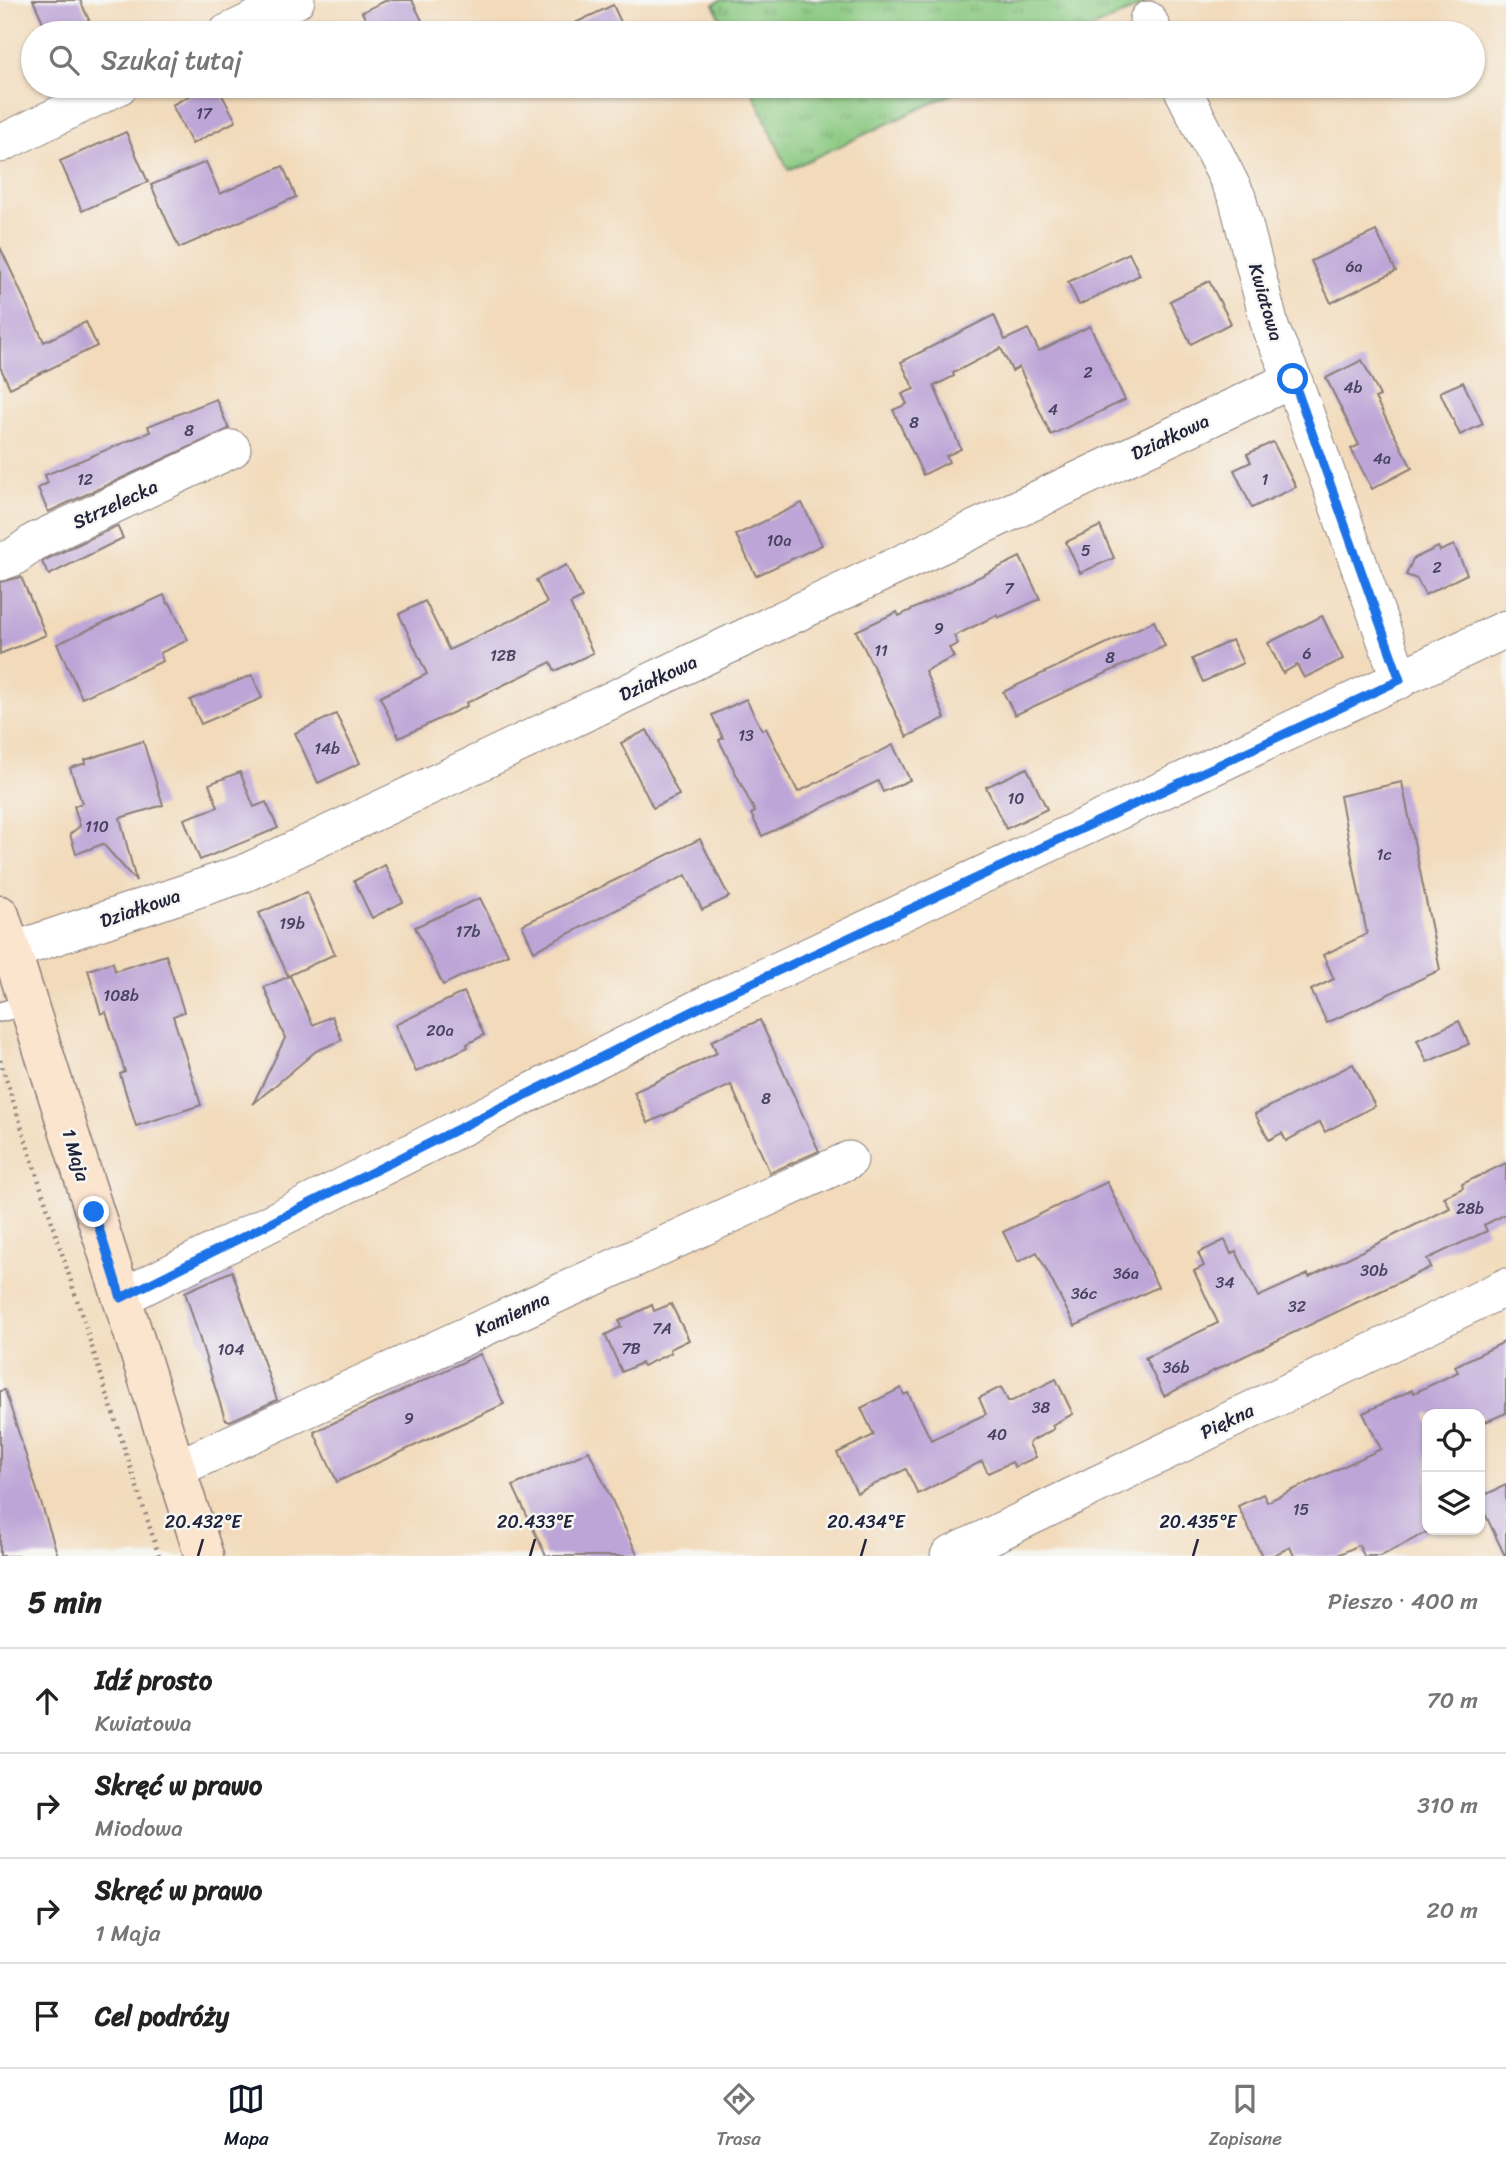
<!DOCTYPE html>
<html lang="pl">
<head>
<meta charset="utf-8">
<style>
	body { margin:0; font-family:Sriracha,sans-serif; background:#f2f2f2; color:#222 }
	.controls { position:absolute; right:21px; bottom:21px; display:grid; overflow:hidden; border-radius:14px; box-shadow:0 2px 5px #0004 }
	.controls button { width:63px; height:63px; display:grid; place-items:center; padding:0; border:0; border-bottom:2px solid #e0e0e0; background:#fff; color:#222; font:35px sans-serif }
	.stop { position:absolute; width:21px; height:21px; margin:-16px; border:5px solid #1a73e8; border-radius:50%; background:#fff }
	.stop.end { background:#1a73e8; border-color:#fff; box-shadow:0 2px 7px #0008 }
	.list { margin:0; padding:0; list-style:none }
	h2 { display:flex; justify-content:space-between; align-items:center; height:91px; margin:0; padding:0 28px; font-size:30px }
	h2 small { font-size:23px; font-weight:400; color:#767676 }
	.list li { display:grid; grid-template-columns:46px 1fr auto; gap:21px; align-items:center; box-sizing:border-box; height:105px; padding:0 28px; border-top:2px solid #e0e0e0 }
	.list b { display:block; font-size:26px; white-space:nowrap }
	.list p { margin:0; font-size:23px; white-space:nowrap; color:#767676 }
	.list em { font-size:23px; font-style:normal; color:#767676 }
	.icon { flex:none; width:38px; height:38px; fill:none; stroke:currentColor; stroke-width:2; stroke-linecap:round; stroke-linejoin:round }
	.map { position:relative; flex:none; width:1506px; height:1556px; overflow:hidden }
	.search { position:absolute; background:#fff; box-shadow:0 2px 5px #0004; left:21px; right:21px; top:21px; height:77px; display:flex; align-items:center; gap:18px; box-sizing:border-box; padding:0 24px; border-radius:38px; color:#767676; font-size:26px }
	.sheet { height:511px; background:#fff }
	nav { display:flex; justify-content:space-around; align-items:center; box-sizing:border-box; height:98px; border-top:2px solid #e0e0e0; background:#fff; font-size:19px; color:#767676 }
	nav a { display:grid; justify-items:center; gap:4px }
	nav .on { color:#111827 }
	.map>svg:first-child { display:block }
</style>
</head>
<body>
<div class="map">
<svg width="1506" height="1556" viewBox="0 0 1506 1556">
	<defs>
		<pattern id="grass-tufts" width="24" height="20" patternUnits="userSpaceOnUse" patternTransform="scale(1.75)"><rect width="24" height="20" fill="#88c87f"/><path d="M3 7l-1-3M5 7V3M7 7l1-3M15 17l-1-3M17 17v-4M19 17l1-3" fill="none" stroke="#6fa269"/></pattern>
	</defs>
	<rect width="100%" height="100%" fill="#f6f6f2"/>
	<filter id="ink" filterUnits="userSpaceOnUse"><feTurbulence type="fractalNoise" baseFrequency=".0143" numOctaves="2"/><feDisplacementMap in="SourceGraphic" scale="14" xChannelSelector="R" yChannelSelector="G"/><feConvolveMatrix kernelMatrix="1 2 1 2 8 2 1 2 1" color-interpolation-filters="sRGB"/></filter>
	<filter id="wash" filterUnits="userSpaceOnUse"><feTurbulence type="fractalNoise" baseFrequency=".00686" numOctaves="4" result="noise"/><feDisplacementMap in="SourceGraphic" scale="28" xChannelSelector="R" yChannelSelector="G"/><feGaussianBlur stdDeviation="1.57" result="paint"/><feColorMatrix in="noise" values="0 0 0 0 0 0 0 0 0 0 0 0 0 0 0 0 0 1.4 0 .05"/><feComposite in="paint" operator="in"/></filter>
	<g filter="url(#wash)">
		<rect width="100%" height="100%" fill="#f2daba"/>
		<!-- grass -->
		<g fill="url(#grass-tufts)" stroke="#55755d" stroke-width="2">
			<path d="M721 0H1154L1082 33H727L714 4Z"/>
			<path d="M750 86H969L788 170Z"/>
		</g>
		<g id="blocks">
			<!-- building -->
			<g fill="#bda6d7">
				<path d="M33 0H80L89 20 60 33H48Z"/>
				<path d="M387 0H412L428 33H372L362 12Z"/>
				<path d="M613 5 626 33H554Z"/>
				<path d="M208 86H217L236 121 192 144 172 105Z"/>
				<path d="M126 132 148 182 82 211 60 161Z"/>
				<path d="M206 162 220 194 283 166 296 197 179 248 151 185Z"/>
				<path d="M1376 231 1396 271 1331 303 1311 261Z"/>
				<path d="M0 247 44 342 86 322 97 346 10 388 0 367Z"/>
				<path d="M1129 253 1140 275 1079 305 1068 282Z"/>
				<path d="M1209 281 1231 323 1191 344 1170 301Z"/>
				<path d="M994 315 1005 340 1028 329 1039 351 1090 326 1125 400 1051 435 1019 367 1012 371 1001 348 953 373 954 376 934 386 961 449 946 456 949 462 923 475 893 410 907 404 902 394 914 389 901 362Z"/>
				<path d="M1362 360 1380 396 1375 398 1412 468 1372 489 1351 449 1359 445 1326 378Z"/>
				<path d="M1463 382 1483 424 1460 435 1440 392Z"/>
				<path d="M216 399 229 429 48 512 38 488 48 483 45 475 150 432 148 426Z"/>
				<path d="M1273 442 1296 487 1252 508 1234 470 1251 462 1247 454Z"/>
				<path d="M802 503 822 545 756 576 736 535Z"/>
				<path d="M117 526 123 538 49 575 42 562 47 559Z"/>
				<path d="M1100 526 1114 558 1080 573 1066 542Z"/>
				<path d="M1454 545 1467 574 1425 595 1417 579 1406 575 1413 559 1438 547 1440 551Z"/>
				<path d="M1020 557 1040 599 998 618 997 615 954 636 958 644 949 648 954 657 925 671 945 718 907 737 856 631 897 612 899 616Z"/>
				<path d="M566 565 582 598 570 604 593 653 555 671 551 662 466 703 467 706 399 738 380 697 427 674 399 614 425 601 449 650 547 603 536 580Z"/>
				<path d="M21 577 46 635 0 654V582Z"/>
				<path d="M164 595 168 604 170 603 188 640 160 653 163 661 82 698 57 644Z"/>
				<path d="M1322 616 1343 659 1304 678 1297 665 1283 673 1268 643Z"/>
				<path d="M1154 621 1165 646 1015 715 1003 692Z"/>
				<path d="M1232 640 1243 663 1203 682 1192 659Z"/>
				<path d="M252 675 262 698 201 724 190 700Z"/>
				<path d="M746 699 762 730 766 728 798 792 893 745 910 780 883 792 878 781 762 836 751 814 755 812 719 740 723 738 712 715Z"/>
				<path d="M336 714 360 763 318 783 295 733Z"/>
				<path d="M647 730 679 795 653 808 621 743Z"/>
				<path d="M143 741 163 805 120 818 136 881 103 844 76 854 70 834 80 826 74 806 82 803 70 768 86 763 85 760Z"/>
				<path d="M1027 768 1047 809 1006 829 986 787Z"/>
				<path d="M240 772 254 807 266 802 278 828 200 860 184 819 218 807 209 784Z"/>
				<path d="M1402 782 1440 970 1327 1023 1311 990 1334 979 1323 955 1367 934 1340 796Z"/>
				<path d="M700 839 729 897 702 910 686 875 534 951 522 925Z"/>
				<path d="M385 865 403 902 372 918 354 881Z"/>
				<path d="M307 892 335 954 288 976 259 913Z"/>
				<path d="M480 898 508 954 443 985 415 927Z"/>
				<path d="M166 955 184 1012 173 1016 201 1105 136 1126 120 1074 125 1072 106 1012 101 1014 88 970 113 962 115 971Z"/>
				<path d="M290 976 313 1025 332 1016 342 1040 316 1051 253 1104 285 1038 264 987Z"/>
				<path d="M464 992 484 1035 467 1044 468 1047 416 1072 395 1025Z"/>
				<path d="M760 1020 819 1151 770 1173 731 1085 648 1123 634 1092 717 1053 711 1041Z"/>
				<path d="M1459 1021 1469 1044 1427 1062 1417 1040Z"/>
				<path d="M1353 1064 1375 1106 1325 1132 1320 1122 1286 1141 1282 1133 1269 1140 1255 1114Z"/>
				<path d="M1506 1163V1214L1484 1225 1487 1231 1427 1259 1431 1267 1207 1374V1375L1164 1396 1145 1358 1218 1323 1194 1271 1204 1266 1198 1253 1225 1240 1231 1254 1236 1251 1258 1297 1308 1274 1309 1277 1450 1208 1444 1197 1463 1188 1462 1184Z"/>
				<path d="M1107 1182 1158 1287 1075 1326 1037 1252 1018 1262 1003 1232Z"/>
				<path d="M232 1271 277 1400 230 1421 225 1419 185 1292Z"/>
				<path d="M671 1304 689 1340 670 1349 671 1353 643 1366 641 1363 622 1372 605 1335 621 1327 619 1321 652 1305 654 1311Z"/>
				<path d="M1506 1341V1413L1483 1423 1480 1414H1427V1532L1381 1556H1364L1359 1545 1336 1556H1294L1290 1547 1272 1556H1262L1238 1506 1263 1494 1267 1502 1381 1449 1363 1413 1412 1390 1414 1393 1458 1372 1455 1366Z"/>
				<path d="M480 1354 504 1404 337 1482 314 1432Z"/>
				<path d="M1056 1379 1073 1414 1052 1425 1054 1429 1031 1441 1029 1444 1036 1457 1015 1467 1012 1462 988 1473 982 1461 918 1494 906 1469 857 1493 837 1453 874 1435 861 1408 901 1388 904 1395 908 1393 931 1440 986 1414 979 1398 1001 1387 1008 1401H1012Z"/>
				<path d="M5 1390 58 1556H0V1391Z"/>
				<path d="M589 1451 638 1556H546L513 1486Z"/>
				<path d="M1506 1485V1556H1505L1480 1503V1497Z"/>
			</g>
		</g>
	</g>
	<g filter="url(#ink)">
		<use href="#blocks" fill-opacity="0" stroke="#8a7e7a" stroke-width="2"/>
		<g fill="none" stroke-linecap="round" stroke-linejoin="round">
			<defs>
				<path id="lane" d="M0 1012 29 1004"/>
				<g id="street">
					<path d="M1148 20 1154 33"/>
					<path d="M227 33 296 0"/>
					<path d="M1181 86 1237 197 1271 330 1293 379 1400 680"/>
					<path d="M0 144 119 86"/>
					<path d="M0 562 14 557 36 541 232 449"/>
					<path d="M12 951 245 873 1293 379"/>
					<path d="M121 1298 705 1005 1506 629"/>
					<path d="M176 1469 849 1160"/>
					<path d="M949 1556 1506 1287"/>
				</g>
				<path id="secondary" d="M0 915 204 1556"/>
			</defs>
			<!-- lane casing -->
			<use href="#lane" stroke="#8a7e7a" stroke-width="22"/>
			<!-- street casing -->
			<use href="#street" stroke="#8a7e7a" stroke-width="39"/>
			<!-- secondary casing -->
			<use href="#secondary" stroke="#8a7e7a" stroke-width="41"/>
			<!-- path -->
			<path stroke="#8a7e7a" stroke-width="4.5" stroke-dasharray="2 5" stroke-linecap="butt" d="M0 1060 159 1556"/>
			<!-- lane -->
			<use href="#lane" stroke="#fff" stroke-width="19"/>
			<!-- street -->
			<use href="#street" stroke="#fff" stroke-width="37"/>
			<!-- secondary -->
			<use href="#secondary" stroke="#fce5cf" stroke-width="38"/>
		</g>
	</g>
	<g fill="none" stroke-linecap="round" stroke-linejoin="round" filter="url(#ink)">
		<!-- route -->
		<path stroke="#1a73e8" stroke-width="9" d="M94 1212 121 1298 705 1005 1400 680 1293 379"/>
	</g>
	<!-- ticks -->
	<path fill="none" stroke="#22223b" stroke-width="2.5" d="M198 1556 203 1539M530 1556 535 1539M861 1556 866 1539M1193 1556 1198 1539"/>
	<g text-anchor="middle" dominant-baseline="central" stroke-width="5" stroke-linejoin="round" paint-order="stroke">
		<!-- number labels -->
		<g font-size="16" fill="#494362">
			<text x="204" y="113">17</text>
			<text x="1354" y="266">6a</text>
			<text x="1088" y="372">2</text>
			<text x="1353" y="387">4b</text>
			<text x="1053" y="409">4</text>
			<text x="914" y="422">8</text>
			<text x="189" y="430">8</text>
			<text x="1382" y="458">4a</text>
			<text x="85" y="479">12</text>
			<text x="1265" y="479">1</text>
			<text x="779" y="540">10a</text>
			<text x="1086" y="550">5</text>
			<text x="1437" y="567">2</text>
			<text x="1009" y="588">7</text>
			<text x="939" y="628">9</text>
			<text x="881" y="650">11</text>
			<text x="1307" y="653">6</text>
			<text x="503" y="655">12B</text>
			<text x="1110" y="657">8</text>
			<text x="746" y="735">13</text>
			<text x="327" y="748">14b</text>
			<text x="1016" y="798">10</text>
			<text x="97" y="826">110</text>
			<text x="1384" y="854">1c</text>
			<text x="292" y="923">19b</text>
			<text x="468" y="931">17b</text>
			<text x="121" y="995">108b</text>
			<text x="440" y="1030">20a</text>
			<text x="766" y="1098">8</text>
			<text x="1470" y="1208">28b</text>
			<text x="1374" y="1270">30b</text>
			<text x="1126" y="1273">36a</text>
			<text x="1225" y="1282">34</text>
			<text x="1084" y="1293">36c</text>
			<text x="1297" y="1306">32</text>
			<text x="662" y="1328">7A</text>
			<text x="631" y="1348">7B</text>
			<text x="231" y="1349">104</text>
			<text x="1176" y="1367">36b</text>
			<text x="1041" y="1407">38</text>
			<text x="409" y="1418">9</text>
			<text x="997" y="1434">40</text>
			<text x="1301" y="1509">15</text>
		</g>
		<!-- street labels -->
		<g font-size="19" fill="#22223b" stroke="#f6f6f2">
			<text transform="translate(1266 302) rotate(74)">Kwiatowa</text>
			<text transform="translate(1170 437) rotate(-25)">Działkowa</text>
			<text transform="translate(115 504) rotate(-25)">Strzelecka</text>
			<text transform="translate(658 678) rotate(-25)">Działkowa</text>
			<text transform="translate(140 908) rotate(-19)">Działkowa</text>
			<text transform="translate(76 1155) rotate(73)">1 Maja</text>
			<text transform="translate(512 1314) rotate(-25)">Kamienna</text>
			<text transform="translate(1227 1421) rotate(-26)">Piękna</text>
		</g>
	</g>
	<g font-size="18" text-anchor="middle" fill="#22223b" stroke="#f6f6f2" stroke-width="5" stroke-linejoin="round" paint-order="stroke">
		<text x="203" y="1528">20.432°E</text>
		<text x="535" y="1528">20.433°E</text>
		<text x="866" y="1528">20.434°E</text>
		<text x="1198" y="1528">20.435°E</text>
	</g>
</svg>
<div class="controls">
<button><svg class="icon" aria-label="locate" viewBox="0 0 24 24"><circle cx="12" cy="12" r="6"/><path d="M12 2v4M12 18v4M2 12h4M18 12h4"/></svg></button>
<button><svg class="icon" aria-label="layers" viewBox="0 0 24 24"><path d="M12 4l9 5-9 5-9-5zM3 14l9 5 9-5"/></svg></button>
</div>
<div class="stop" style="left:1293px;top:379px"></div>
<div class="stop end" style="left:94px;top:1212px"></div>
<div class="search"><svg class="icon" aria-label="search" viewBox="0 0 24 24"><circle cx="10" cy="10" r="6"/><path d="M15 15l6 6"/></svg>Szukaj tutaj</div>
</div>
<section class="sheet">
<h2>5 min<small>Pieszo · 400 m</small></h2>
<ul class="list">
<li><svg class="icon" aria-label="ahead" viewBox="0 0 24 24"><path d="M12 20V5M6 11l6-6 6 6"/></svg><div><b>Idź prosto</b><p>Kwiatowa</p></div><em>70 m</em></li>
<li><svg class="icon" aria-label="right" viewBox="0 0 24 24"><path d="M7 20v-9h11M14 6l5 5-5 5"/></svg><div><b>Skręć w prawo</b><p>Miodowa</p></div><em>310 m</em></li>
<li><svg class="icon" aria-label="right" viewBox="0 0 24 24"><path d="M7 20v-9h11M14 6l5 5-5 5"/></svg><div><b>Skręć w prawo</b><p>1 Maja</p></div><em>20 m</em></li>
<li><svg class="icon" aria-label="arrive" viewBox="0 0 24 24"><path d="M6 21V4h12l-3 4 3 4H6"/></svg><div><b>Cel podróży</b></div></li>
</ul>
</section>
<nav>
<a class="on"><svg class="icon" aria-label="map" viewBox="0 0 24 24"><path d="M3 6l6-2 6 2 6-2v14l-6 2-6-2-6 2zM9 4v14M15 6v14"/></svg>Mapa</a>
<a><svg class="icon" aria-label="directions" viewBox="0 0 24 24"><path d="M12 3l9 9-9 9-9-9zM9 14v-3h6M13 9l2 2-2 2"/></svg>Trasa</a>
<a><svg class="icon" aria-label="saved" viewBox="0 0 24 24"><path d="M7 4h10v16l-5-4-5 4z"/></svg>Zapisane</a>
</nav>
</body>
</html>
